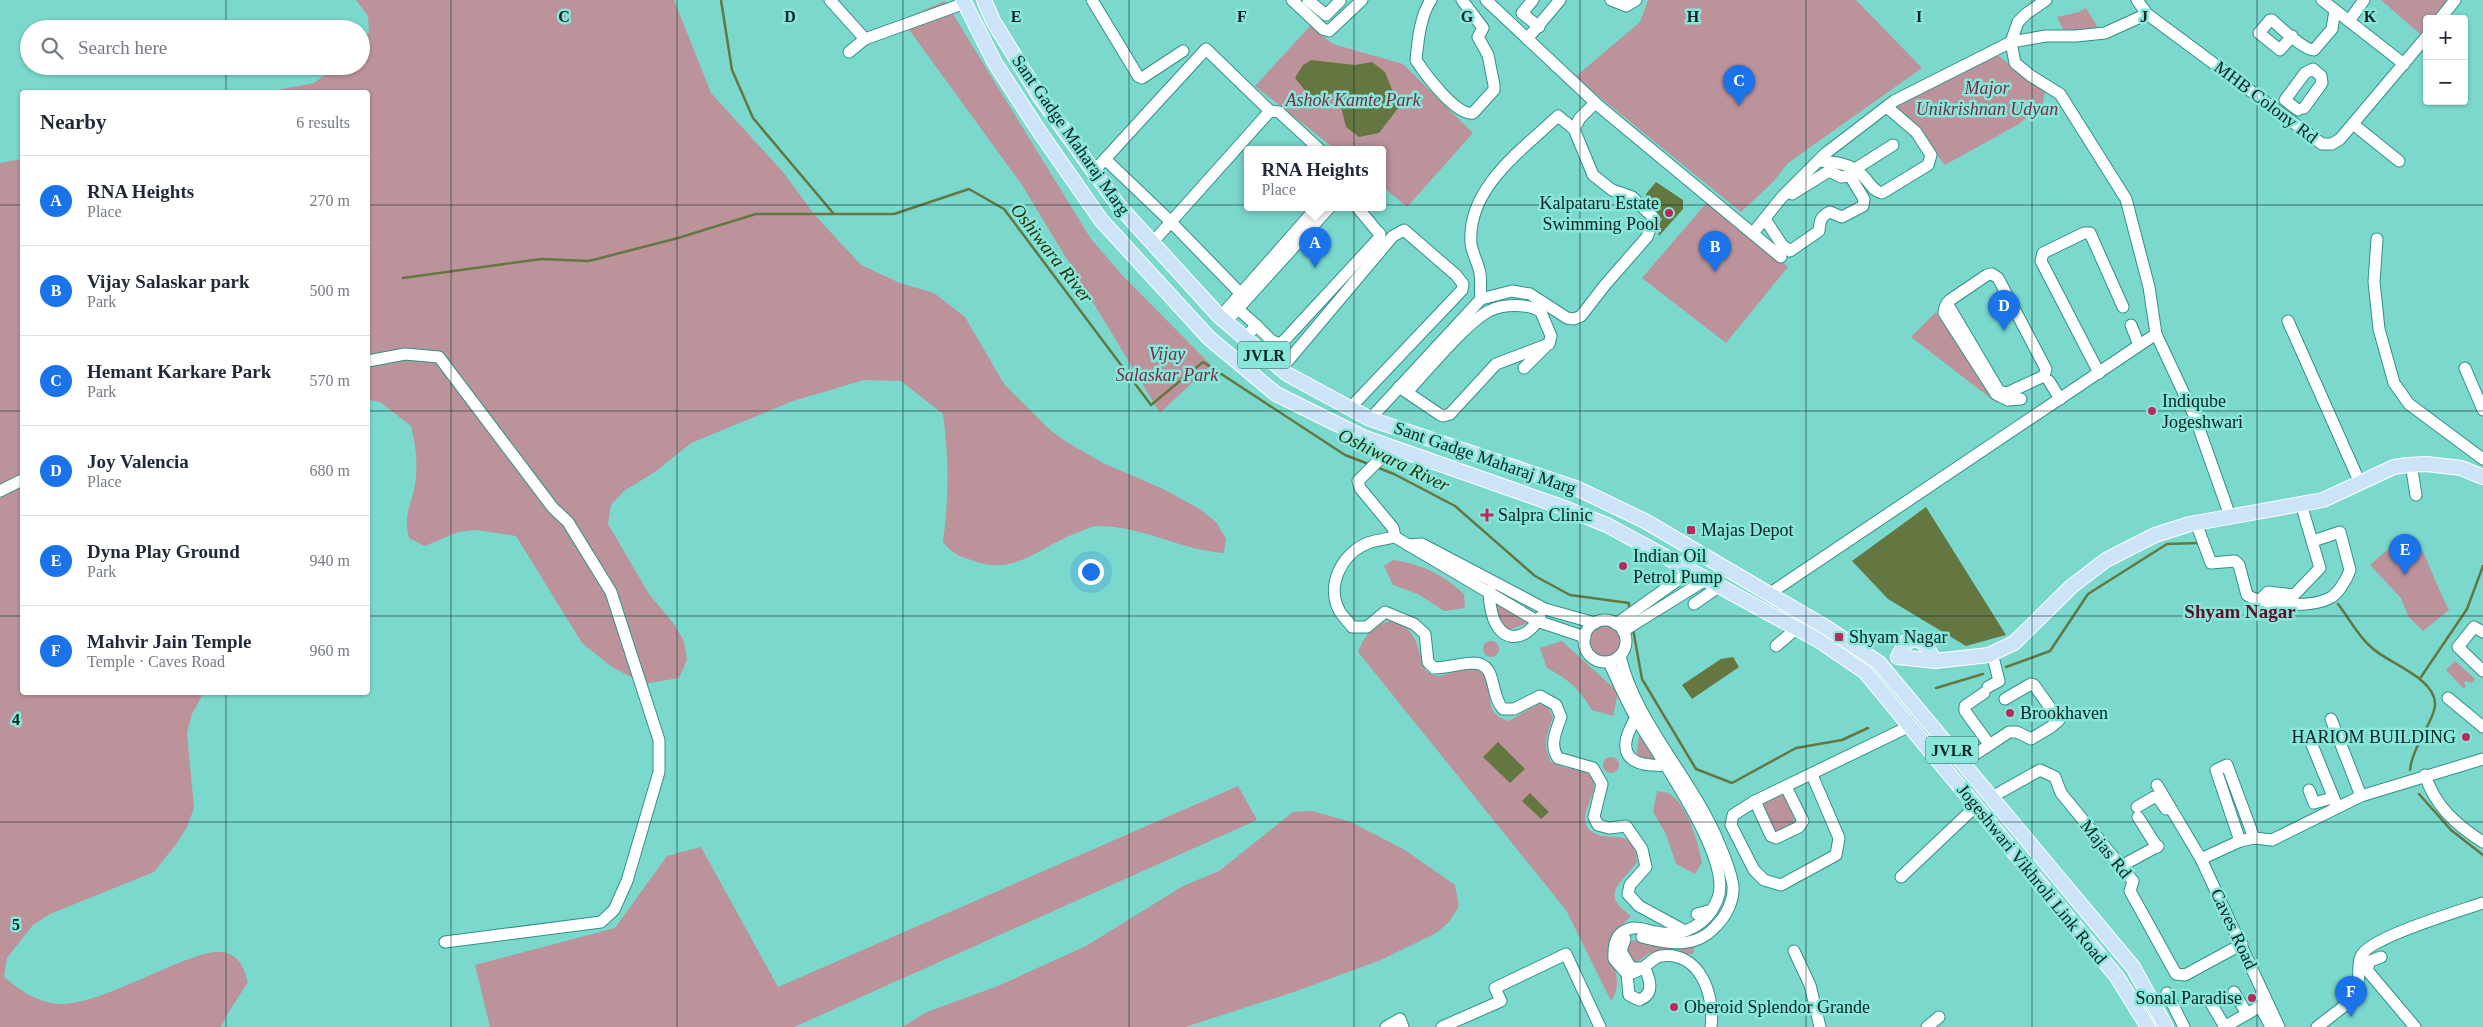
<!DOCTYPE html>
<html lang="en">
<head>
<meta charset="utf-8">
<style>
	body { margin:0; font-family:"Times New Roman",serif; background:#f2f2f3; color:#1f2937 }
	.controls { position:absolute; right:15px; top:15px; display:grid; overflow:hidden; border-radius:5px; box-shadow:0 1px 4px #0004 }
	.controls button { width:45px; height:45px; display:grid; place-items:center; padding:0; border:0; border-bottom:1px solid #e0e1e3; background:#fff; color:#1f2937; font:25px sans-serif }
	.you { position:absolute; left:1090px; top:571px; width:18px; height:18px; margin:-12px; border:4px solid #fff; border-radius:50%; background:#1a73e8; box-shadow:0 0 0 8px #1a73e833 }
	.badge { display:grid; place-items:center; width:32px; height:32px; border-radius:50%; background:#1a73e8; color:#fff; font-size:16px; font-weight:700 }
	.pin { position:absolute; translate:-50% -41px; filter:drop-shadow(0 1px 2px #0008) }
	.pin::after { content:''; position:absolute; top:26px; width:18px; height:15px; background:inherit; clip-path:polygon(0 0,100% 0,50% 100%) }
	.popup { position:absolute; left:1244px; top:146px; width:142px; height:65px; box-sizing:border-box; display:grid; place-content:center; border-radius:5px; background:#fff; filter:drop-shadow(0 1px 4px #0005); font-size:16px; white-space:nowrap; color:#747a83 }
	.popup b { font-size:19px; color:#1f2937 }
	.popup::after { content:''; position:absolute; left:50%; top:100%; margin-left:-10px; border:10px solid transparent; border-top-color:#fff }
	.list { margin:0; padding:0; list-style:none }
	h2 { display:flex; justify-content:space-between; align-items:center; height:65px; margin:0; padding:0 20px; font-size:21px }
	h2 small { font-size:16px; font-weight:400; color:#747a83 }
	.list li { display:grid; grid-template-columns:32px 1fr auto; gap:15px; align-items:center; box-sizing:border-box; height:90px; padding:0 20px; border-top:1px solid #e0e1e3 }
	.list b { display:block; font-size:19px; white-space:nowrap }
	.list p { margin:0; font-size:16px; white-space:nowrap; color:#747a83 }
	.list em { font-size:16px; font-style:normal; color:#747a83 }
	.icon { flex:none; width:28px; height:28px; fill:none; stroke:currentColor; stroke-width:2; stroke-linecap:round; stroke-linejoin:round }
	.map { position:relative; flex:none; width:2483px; height:1027px; overflow:hidden }
	.search { position:absolute; background:#fff; box-shadow:0 1px 4px #0004; left:20px; top:20px; width:350px; height:55px; display:flex; align-items:center; gap:12px; box-sizing:border-box; padding:0 18px; border-radius:28px; color:#747a83; font-size:19px }
	.panel { position:absolute; background:#fff; box-shadow:0 1px 4px #0004; left:20px; top:90px; width:350px; height:605px; border-radius:5px }
	.map>svg:first-child { display:block }
</style>
</head>
<body>
<div class="map">
<svg width="2483" height="1027" viewBox="0 0 2483 1027">
	<rect width="100%" height="100%" fill="#7bd8cd"/>
	<!-- green -->
	<g fill="#bc939b">
		<path d="M356 0H674L711 93 783 172 814 214 861 265 900 283 934 293 965 317 1004 384 1049 429 1065 441 1103 463 1161 488 1200 509 1216 522 1226 539 1224 553C1181 550 1142 526 1098 526 1091 526 1083 531 1076 533 1040 547 1015 576 974 561 959 556 954 555 943 542 949 497 949 459 943 414L901 381 864 380 793 401 691 443 655 472 624 491 611 505 608 524 649 594 674 624 684 641 687 660 679 678 644 684 612 667 582 643 516 536 475 530 458 532 425 546 409 538C403 513 411 508 415 485 418 465 416 445 411 426L380 402 368 400V92H267L314 83 337 66H361V42L369 32 368 16Z"/>
		<path d="M1648 0H1856L1922 68 1788 163 1773 182 1741 212 1575 77 1640 22Z"/>
		<path d="M2381 0H2448L2433 19H2427V26L2420 34Z"/>
		<path d="M945 1 1091 239 1123 276 1211 365 1160 413 1022 185 902 20Z"/>
		<path d="M2086 8 2100 31 2065 33 2057 17 2079 12Z"/>
		<path d="M1310 26 1333 44 1403 64 1473 133 1407 207 1383 187 1382 149H1335L1255 86Z"/>
		<path d="M1992 51 2045 91 2043 103 2019 124 1945 165 1922 136 1894 108Z"/>
		<path d="M22 159V692H202V696L192 714 187 733 194 808 187 827 177 843 154 872 50 914 33 925 7 958 4 977C20 990 36 1002 58 1004 104 1007 199 942 227 953 241 958 244 969 248 982L228 1013 221 1027H0V163Z"/>
		<path d="M1709 200 1788 267 1726 343 1642 278Z"/>
		<path d="M1936 312 1998 404 1911 337Z"/>
		<path d="M2402 537 2416 538C2429 562 2437 587 2449 610L2423 631 2408 616 2401 598 2370 565Z"/>
		<path d="M1393 560C1421 564 1443 574 1464 594L1465 608 1444 611 1418 594 1393 585 1384 566Z"/>
		<path d="M1494 602 1531 622 1508 630 1501 627Z"/>
		<path d="M1393 620 1408 629 1416 641 1425 670 1432 675 1440 676 1468 668 1480 671C1482 674 1486 678 1487 681 1494 699 1483 713 1509 721L1538 704 1547 706 1553 717C1547 734 1542 744 1551 762L1566 768 1585 770C1587 772 1591 776 1593 779 1599 794 1577 815 1588 828 1603 847 1635 822 1637 862 1621 884 1599 894 1631 916 1626 922 1615 930 1613 937 1607 959 1626 981 1611 1001L1566 910 1358 652C1366 633 1373 625 1393 620Z"/>
		<circle cx="1605" cy="641" r="16"/>
		<circle cx="1491" cy="649" r="8"/>
		<path d="M1562 641 1618 692 1613 716 1592 710C1578 687 1570 681 1547 668L1540 648Z"/>
		<path d="M2455 661 2475 679 2472 683 2466 681 2464 683 2466 686 2464 689 2446 670Z"/>
		<path d="M1641 730 1661 761 1636 759 1639 735Z"/>
		<circle cx="1611" cy="765" r="8"/>
		<path d="M1238 786 1257 820 794 1027H490L475 965 615 928 667 856 701 847 778 987Z"/>
		<path d="M1784 790 1796 825 1777 834 1757 803Z"/>
		<path d="M1657 791C1660 792 1666 792 1668 793 1687 802 1699 845 1702 863L1695 874 1676 864 1666 834 1653 812Z"/>
		<path d="M1312 811 1351 822 1405 850 1455 885 1459 906 1449 922 1436 933 1381 960 1291 993 1185 1027H902L927 1012 998 986 1086 946 1183 886 1219 871 1293 812Z"/>
		<path d="M1637 940 1647 944 1695 945 1693 954 1649 953 1636 963 1631 961 1625 946 1631 941Z"/>
	</g>
	<!-- water -->
	<g fill="#647741">
		<path d="M1311 60 1355 65 1372 62 1385 72 1399 107 1379 133 1359 137 1346 127 1339 99 1331 93 1323 100 1312 99 1295 78 1303 65Z"/>
		<path d="M1656 182 1683 200V209L1659 236 1657 227 1662 219 1647 200 1646 194Z"/>
		<path d="M1926 507 2006 635 1966 646 1888 599 1852 561Z"/>
		<path d="M1733 657 1739 667 1692 699 1682 685 1721 659Z"/>
		<path d="M1498 742 1525 769 1510 783 1483 757Z"/>
		<path d="M1530 793 1549 812 1541 819 1522 801Z"/>
	</g>
	<g fill="none" stroke-linecap="round" stroke-linejoin="round">
		<!-- stream -->
		<g stroke="#647741" stroke-width="2.5">
			<path d="M721 0 732 70 753 118 833 213"/>
			<path d="M403 278 541 259 589 261 678 238 756 214H894L969 189 1004 209 1151 405 1203 362 1345 455 1371 465"/>
			<path d="M1376 467 1394 474 1455 506 1535 576 1570 595 1629 603V609"/>
			<path d="M2338 604C2349 618 2358 636 2371 647 2387 663 2434 677 2435 703 2436 718 2412 747 2410 770"/>
			<path d="M1633 629 1642 679 1696 769 1732 783 1796 748 1842 740 1868 728"/>
			<path d="M2006 667 2050 651 2088 594 2167 544 2199 543"/>
			<path d="M2421 677 2467 609 2483 566"/>
			<path d="M1936 688 1983 674"/>
			<path d="M2419 794 2451 830 2483 855"/>
		</g>
		<defs>
			<g id="minor">
				<path d="M830 0 865 39 965 3"/>
				<path d="M1092 0 1138 76 1142 78 1183 51"/>
				<path d="M1292 0 1323 29 1329 31 1362 0"/>
				<path d="M1308 0 1326 15 1340 1"/>
				<path d="M1431 0C1420 16 1418 41 1416 60 1425 74 1456 116 1473 113L1494 90V85L1488 55 1478 37 1483 28 1462 0"/>
				<path d="M1486 0 1600 107 1781 257"/>
				<path d="M1533 0 1522 13 1539 27"/>
				<path d="M1611 0 1626 6 1636 0"/>
				<path d="M2046 0 2026 14 2018 22 2011 42 2015 63 2031 76 2060 94 2126 199 2149 287 2156 334 2195 417 2230 516"/>
				<path d="M2137 0 2147 14 2322 144H2332L2340 139 2427 36"/>
				<path d="M2322 0 2404 64"/>
				<path d="M2440 19 2455 0"/>
				<path d="M2349 21 2364 0"/>
				<path d="M2292 36 2280 50 2259 33 2270 20H2272C2281 28 2304 50 2314 50L2332 29 2335 10"/>
				<path d="M1527 39 1560 0"/>
				<path d="M849 52 865 39"/>
				<path d="M2298 110 2285 100 2305 73 2313 69 2321 76 2322 83 2304 108"/>
				<path d="M2353 124 2399 161"/>
				<path d="M1574 129 1580 118 1595 103"/>
				<path d="M1105 159 1170 221 1240 293"/>
				<path d="M1818 161C1834 162 1850 163 1862 175 1869 181 1872 191 1882 193L1928 165 1931 155 1916 132 1887 107"/>
				<path d="M1855 169 1893 145"/>
				<path d="M1094 171 1206 49 1270 111"/>
				<path d="M1765 219 1782 245 1790 251 1819 231C1820 222 1820 216 1830 212L1842 217 1863 206 1864 199 1850 176 1841 177 1829 171 1792 194"/>
				<path d="M1753 233 1782 197 1826 153 1894 101 2011 42 2046 36H2076L2105 33 2147 14"/>
				<path d="M2377 239 2374 282 2379 329 2394 383 2409 404 2483 459"/>
				<path d="M1152 243 1270 111 1279 112 1319 149"/>
				<path d="M1947 303 1999 391 2007 393 2044 376 2046 369 1998 278 1992 274 1987 275 1950 300C1946 304 1944 307 1944 313L1996 394 2008 400 2021 399"/>
				<path d="M1238 309 1256 325"/>
				<path d="M1220 317 1317 207"/>
				<path d="M2288 321 2360 483"/>
				<path d="M1226 322 1330 207"/>
				<path d="M2131 325 2139 345"/>
				<path d="M1245 339 1256 325 1272 341 1281 344 1379 238 1380 234 1377 231 1357 207"/>
				<path d="M368 361 405 354 439 357 553 508 568 522 611 592 659 740V772L627 881 614 910 601 922 445 942"/>
				<path d="M1524 368 1545 347"/>
				<path d="M2465 368 2483 410"/>
				<path d="M1281 369 1393 236 1404 230 1456 275 1463 284 1462 290 1350 408"/>
				<path d="M2099 373 2041 261 2043 253 2084 233H2090L2123 307"/>
				<path d="M2049 381 2060 399"/>
				<path d="M1399 387 1439 414 1443 416 1450 414 1496 364 1549 344 1551 336 1541 312C1528 303 1502 304 1489 311 1467 322 1425 373 1407 392"/>
				<path d="M1370 419 1481 299 1512 291 1530 294 1567 318 1574 319 1581 316 1605 285 1647 237 1654 218 1632 197 1612 190 1593 175 1574 129 1558 116C1522 150 1467 188 1471 243 1472 253 1478 263 1480 273 1481 281 1480 291 1481 299"/>
				<path d="M1392 447 1358 481 1360 488 1393 528 1395 537"/>
				<path d="M2411 464 2416 495"/>
				<path d="M0 491 22 480"/>
				<path d="M2196 523 2211 563 2235 561 2239 565 2247 595C2264 606 2311 608 2330 598 2338 594 2347 579 2350 570L2340 532 2313 541"/>
				<path d="M1408 545 1422 544 1545 609 1595 623"/>
				<path d="M1490 590C1488 596 1490 602 1491 609 1497 642 1523 646 1540 617"/>
				<path d="M1769 594 2156 334"/>
				<path d="M2261 599 2268 592 2294 595 2320 568 2301 504"/>
				<path d="M1694 604 1720 586"/>
				<circle cx="1605" cy="641" r="21"/>
				<path d="M1616 624 1692 570"/>
				<path d="M1623 631 1707 579"/>
				<path d="M2483 632 2474 627 2458 647 2483 671"/>
				<path d="M1585 637 1537 621 1395 537C1386 539 1376 540 1368 543 1342 553 1325 586 1340 612 1344 618 1349 622 1352 627H1367L1385 612 1414 624 1425 634 1428 662 1434 668C1448 668 1461 663 1474 663 1498 664 1489 694 1503 709H1514L1540 696 1556 705 1561 717C1556 732 1549 744 1558 758L1593 768 1602 784 1594 817 1598 825 1609 828 1626 826 1642 849 1646 867 1630 885 1628 894 1639 906 1685 931"/>
				<path d="M1776 646 1797 628"/>
				<path d="M1620 656C1635 723 1694 780 1720 846 1725 858 1731 872 1733 886 1734 901 1726 916 1716 926 1696 949 1668 944 1642 937"/>
				<path d="M1609 662C1617 680 1625 698 1635 716 1656 753 1733 858 1718 898 1708 925 1683 938 1655 932 1648 931 1640 927 1633 928 1616 931 1613 944 1614 959L1627 974C1646 971 1650 958 1661 956 1700 951 1715 995 1711 1027"/>
				<path d="M1988 687 1999 681 1992 653"/>
				<path d="M1984 693 1965 706V711L1989 744"/>
				<path d="M2448 698 2483 727"/>
				<path d="M1640 714C1635 718 1633 722 1631 727 1620 749 1626 763 1651 765 1658 765 1664 767 1670 763"/>
				<path d="M2331 719 2361 796"/>
				<path d="M2310 740 2337 806"/>
				<path d="M1962 763 2009 732H2017L2031 739 2051 727 2059 720 2034 685 2031 684 2005 699"/>
				<path d="M2425 775C2435 806 2456 825 2483 842"/>
				<path d="M2157 785 2201 859 2279 1027"/>
				<path d="M1786 787 1803 821 1799 827 1776 838 1771 836 1755 801 1910 726"/>
				<path d="M2309 790 2314 803 2329 799"/>
				<path d="M1990 798 2040 770 2055 777 2061 793 2133 881 2130 891 2176 974 2185 975 2242 944"/>
				<path d="M1755 801 1733 815 1731 825 1754 870 1764 880 1781 885 1836 855 1839 838 1812 775"/>
				<path d="M2137 807 2154 797 2159 799 2166 809"/>
				<path d="M2138 817 2157 847"/>
				<path d="M2240 841 2216 770 2227 765 2254 838"/>
				<path d="M2201 859 2240 841 2254 838 2272 840 2361 796 2483 759"/>
				<path d="M2123 865 2158 846"/>
				<path d="M1901 877 1976 806"/>
				<path d="M1697 914 1712 910"/>
				<path d="M1625 939 1621 951 1631 968H1642"/>
				<path d="M1794 951 1810 985 1820 1027"/>
				<path d="M2381 957 2370 961 2367 970 2415 1027"/>
				<path d="M1627 974 1629 995 1639 1000C1655 994 1650 980 1645 968"/>
				<path d="M2355 990C2362 979 2356 967 2361 956 2370 937 2460 911 2483 903"/>
				<path d="M2234 992 2247 1014"/>
				<path d="M2167 993 2184 1027"/>
				<path d="M2209 1000 2225 1027"/>
				<path d="M2262 1010 2271 1027"/>
				<path d="M1386 1027 1400 1019 1403 1027"/>
				<path d="M1442 1027 1501 1001 1495 988 1566 954 1600 1027"/>
				<path d="M1927 1027 1939 1017"/>
				<path d="M2224 1027 2266 1003 2261 995"/>
				<path d="M2317 1027 2343 1007"/>
			</g>
			<g id="major">
				<path d="M963 0 995 63 1039 131 1101 220 1209 338 1276 394 1363 437 1562 507 1607 525 1818 640 1865 672 2117 977 2148 1027"/>
				<path d="M984 0 993 21 1040 97 1118 205 1220 317 1287 374 1370 419 1576 488 1645 521 1827 628 1879 663 2133 967 2166 1027"/>
				<path d="M1898 657 1935 661 1989 655 2014 643 2072 586 2106 560 2155 535 2190 524 2323 500 2394 467 2407 465 2427 464 2461 468 2483 477"/>
				<path d="M1898 657 1906 642 1916 639 1924 643 1935 661"/>
			</g>
		</defs>
		<!-- minor casing -->
		<use href="#minor" stroke="#309288" stroke-width="13"/>
		<!-- major casing -->
		<use href="#major" stroke="#fff" stroke-width="16"/>
		<!-- minor -->
		<use href="#minor" stroke="#fff" stroke-width="11"/>
		<!-- major -->
		<use href="#major" stroke="#cde4f8" stroke-width="14"/>
	</g>
	<!-- grid -->
	<path fill="none" stroke="#052420" stroke-width="1" stroke-opacity="0.55" d="M226 0V29M451 0V1027M677 0V1027M903 0V1027M1129 0V1027M1354 0V1027M1580 0V1027M1806 0V1027M2032 0V1027M2257 0V1027M226 66V92M0 205H22M368 205H2483M0 411H22M368 411H2483M0 616H22M368 616H2483M226 692V1027M0 822H2483"/>
	<!-- markers -->
	<g fill="#b82a5c" stroke="#88e6da" stroke-width="2">
		<circle cx="1669" cy="213" r="5"/>
		<circle cx="2152" cy="411" r="5"/>
		<path d="M1484.5 507.5h5v5h5v5h-5v5h-5v-5h-5v-5h5z"/>
		<rect x="1686" y="525" width="10" height="10" rx="2.5"/>
		<circle cx="1623" cy="566" r="5"/>
		<rect x="1834" y="632" width="10" height="10" rx="2.5"/>
		<circle cx="2010" cy="713" r="5"/>
		<circle cx="2466" cy="737" r="5"/>
		<circle cx="2252" cy="998" r="5"/>
		<circle cx="1674" cy="1007" r="5"/>
	</g>
	<g text-anchor="middle" dominant-baseline="central" stroke-width="5" stroke-linejoin="round" paint-order="stroke">
		<!-- shield labels -->
		<g fill="#88e6da" stroke="#2c5e58" stroke-width="1">
			<rect x="1238" y="341.5" width="52" height="27" rx="4"/>
			<rect x="1926" y="736.5" width="52" height="27" rx="4"/>
		</g>
		<g font-size="16" font-weight="bold" fill="#052420">
			<text x="1264" y="355">JVLR</text>
			<text x="1952" y="750">JVLR</text>
		</g>
		<!-- park labels -->
		<g font-size="18" font-style="italic" fill="#7a2c43" stroke="#88e6da">
			<text x="1987" y="88">Major<tspan x="1987" dy="21">Unikrishnan Udyan</tspan></text>
			<text x="1353" y="100">Ashok Kamte Park</text>
			<text x="1167" y="354">Vijay<tspan x="1167" dy="21">Salaskar Park</tspan></text>
		</g>
		<!-- street labels -->
		<g font-size="18" fill="#052420" stroke="#88e6da">
			<text transform="translate(2266 102) rotate(37)">MHB Colony Rd</text>
			<text transform="translate(1071 135) rotate(55)">Sant Gadge Maharaj Marg</text>
			<text transform="translate(1485 458) rotate(19)">Sant Gadge Maharaj Marg</text>
			<text transform="translate(2106 849) rotate(51)">Majas Rd</text>
			<text transform="translate(2032 874) rotate(51)">Jogeshwari Vikhroli Link Road</text>
			<text transform="translate(2234 929) rotate(65)">Caves Road</text>
		</g>
		<!-- poi labels -->
		<g font-size="18" fill="#052420" stroke="#88e6da" text-anchor="start">
			<text x="1659" y="203" text-anchor="end">Kalpataru Estate<tspan x="1659" dy="21">Swimming Pool</tspan></text>
			<text x="2162" y="401">Indiqube<tspan x="2162" dy="21">Jogeshwari</tspan></text>
			<text x="1498" y="515">Salpra Clinic</text>
			<text x="1701" y="530">Majas Depot</text>
			<text x="1633" y="556">Indian Oil<tspan x="1633" dy="21">Petrol Pump</tspan></text>
			<text x="1849" y="637">Shyam Nagar</text>
			<text x="2020" y="713">Brookhaven</text>
			<text x="2456" y="737" text-anchor="end">HARIOM BUILDING</text>
			<text x="2242" y="998" text-anchor="end">Sonal Paradise</text>
			<text x="1684" y="1007">Oberoid Splendor Grande</text>
		</g>
		<!-- water labels -->
		<g font-size="19" font-style="italic" fill="#263308" stroke="#88e6da">
			<text transform="translate(1052 253) rotate(52)">Oshiwara River</text>
			<text transform="translate(1394 460) rotate(26)">Oshiwara River</text>
		</g>
		<!-- neighbourhood labels -->
		<g font-size="19" font-weight="bold" fill="#57132a" stroke="#88e6da">
			<text x="2240" y="611">Shyam Nagar</text>
		</g>
	</g>
	<g font-size="16" text-anchor="middle" font-weight="bold" fill="#052420" stroke="#88e6da" stroke-width="5" stroke-linejoin="round" paint-order="stroke">
		<text x="564" y="22">C</text>
		<text x="790" y="22">D</text>
		<text x="1016" y="22">E</text>
		<text x="1242" y="22">F</text>
		<text x="1467" y="22">G</text>
		<text x="1693" y="22">H</text>
		<text x="1919" y="22">I</text>
		<text x="2144" y="22">J</text>
		<text x="2370" y="22">K</text>
		<text x="16" y="725">4</text>
		<text x="16" y="930">5</text>
	</g>
</svg>
<div class="controls">
<button>+</button>
<button>−</button>
</div>
<div class="you"></div>
<div class="pin badge" style="left:1315px;top:268px">A</div>
<div class="popup"><b>RNA Heights</b>Place</div>
<div class="pin badge" style="left:1715px;top:272px">B</div>
<div class="pin badge" style="left:1739px;top:106px">C</div>
<div class="pin badge" style="left:2004px;top:331px">D</div>
<div class="pin badge" style="left:2405px;top:575px">E</div>
<div class="pin badge" style="left:2351px;top:1017px">F</div>
<div class="search"><svg class="icon" aria-label="search" viewBox="0 0 24 24"><circle cx="10" cy="10" r="6"/><path d="M15 15l6 6"/></svg>Search here</div>
<section class="panel">
<h2>Nearby<small>6 results</small></h2>
<ul class="list">
<li><span class="badge">A</span><div><b>RNA Heights</b><p>Place</p></div><em>270 m</em></li>
<li><span class="badge">B</span><div><b>Vijay Salaskar park</b><p>Park</p></div><em>500 m</em></li>
<li><span class="badge">C</span><div><b>Hemant Karkare Park</b><p>Park</p></div><em>570 m</em></li>
<li><span class="badge">D</span><div><b>Joy Valencia</b><p>Place</p></div><em>680 m</em></li>
<li><span class="badge">E</span><div><b>Dyna Play Ground</b><p>Park</p></div><em>940 m</em></li>
<li><span class="badge">F</span><div><b>Mahvir Jain Temple</b><p>Temple · Caves Road</p></div><em>960 m</em></li>
</ul>
</section>
</div>
</body>
</html>
